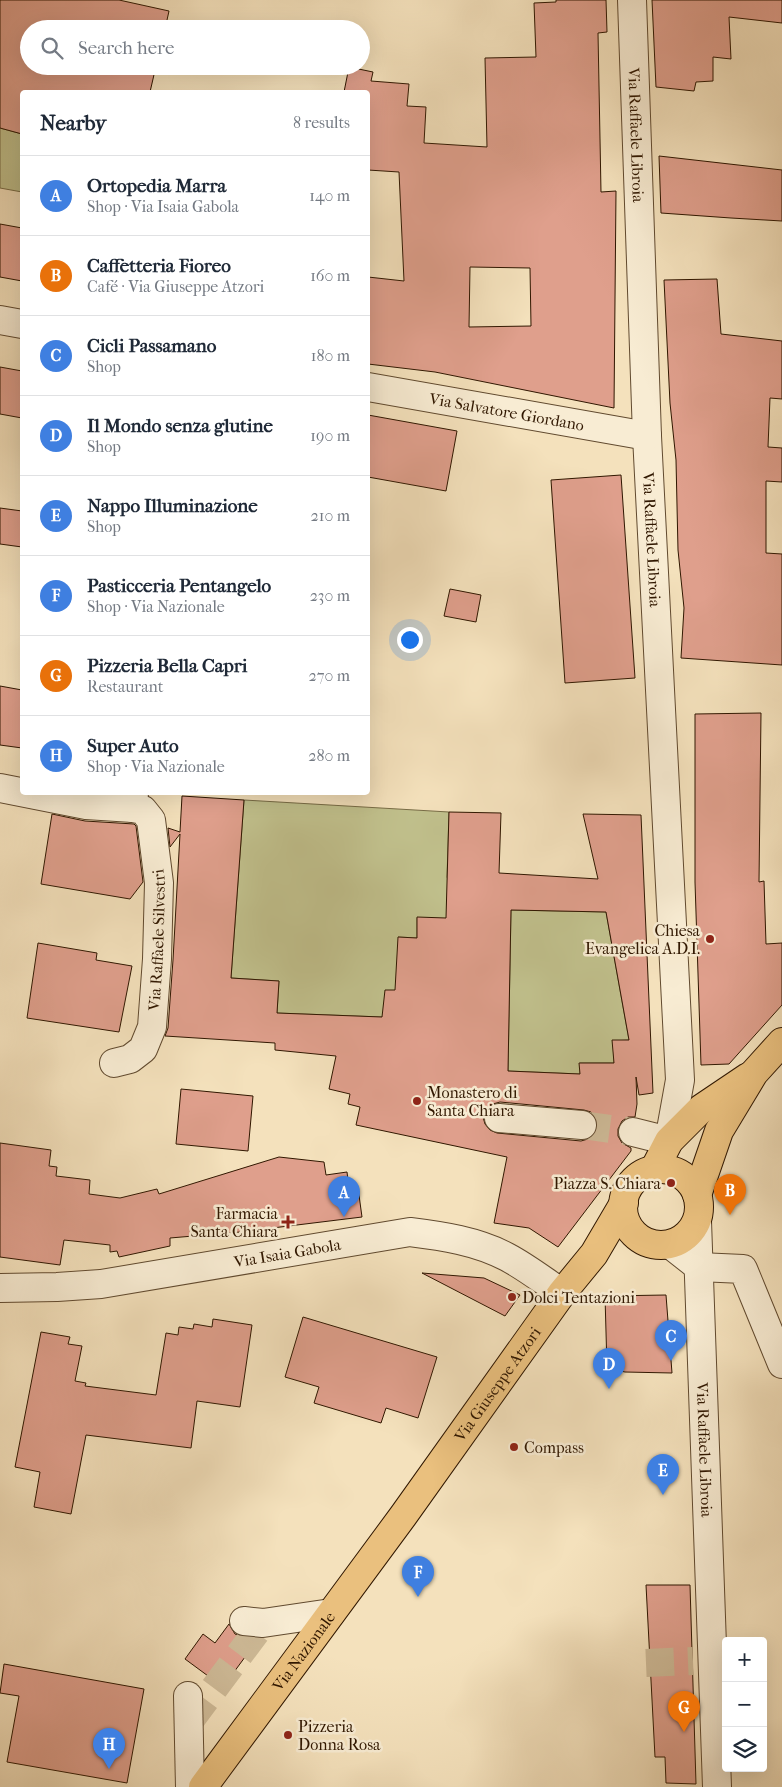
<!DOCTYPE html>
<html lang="en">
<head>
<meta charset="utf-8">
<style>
	body { margin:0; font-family:"IM FELL French Canon",serif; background:#f2f2f3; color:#1f2937 }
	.controls { position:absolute; right:15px; bottom:15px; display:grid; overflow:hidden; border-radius:5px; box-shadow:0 5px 20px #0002 }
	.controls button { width:45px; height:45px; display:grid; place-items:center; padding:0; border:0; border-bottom:1px solid #e0e1e3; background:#fff; color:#1f2937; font:25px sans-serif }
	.you { position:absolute; left:409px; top:639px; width:18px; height:18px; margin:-12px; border:4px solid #fff; border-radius:50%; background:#1a73e8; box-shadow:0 0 0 8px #1a73e833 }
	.badge { display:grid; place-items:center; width:32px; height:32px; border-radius:50%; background:#8f2418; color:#fff; font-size:16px; font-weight:700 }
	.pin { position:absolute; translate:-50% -41px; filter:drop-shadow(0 1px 2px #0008) }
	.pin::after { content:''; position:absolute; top:26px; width:18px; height:15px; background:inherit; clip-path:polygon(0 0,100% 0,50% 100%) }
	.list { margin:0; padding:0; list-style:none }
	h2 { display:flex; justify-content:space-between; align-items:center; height:65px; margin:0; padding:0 20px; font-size:21px }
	h2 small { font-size:16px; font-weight:400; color:#747a83 }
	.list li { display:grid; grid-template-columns:32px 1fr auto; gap:15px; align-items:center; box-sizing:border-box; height:80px; padding:0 20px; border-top:1px solid #e0e1e3 }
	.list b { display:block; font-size:19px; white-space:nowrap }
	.list p { margin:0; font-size:16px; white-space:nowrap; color:#747a83 }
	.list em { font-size:16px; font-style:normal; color:#747a83 }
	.icon { flex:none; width:28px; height:28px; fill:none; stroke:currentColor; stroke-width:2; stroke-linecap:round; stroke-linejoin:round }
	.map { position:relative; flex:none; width:782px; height:1787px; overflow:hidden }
	.search { position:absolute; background:#fff; box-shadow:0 5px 20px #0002; left:20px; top:20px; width:350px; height:55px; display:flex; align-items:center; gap:12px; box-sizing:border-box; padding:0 18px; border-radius:28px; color:#747a83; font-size:19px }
	.panel { position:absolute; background:#fff; box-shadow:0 5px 20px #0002; left:20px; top:90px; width:350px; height:705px; border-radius:5px }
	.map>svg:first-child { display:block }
</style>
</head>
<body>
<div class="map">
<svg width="782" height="1787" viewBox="0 0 782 1787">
	<rect width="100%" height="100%" fill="#f4e1bc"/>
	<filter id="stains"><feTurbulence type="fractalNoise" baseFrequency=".004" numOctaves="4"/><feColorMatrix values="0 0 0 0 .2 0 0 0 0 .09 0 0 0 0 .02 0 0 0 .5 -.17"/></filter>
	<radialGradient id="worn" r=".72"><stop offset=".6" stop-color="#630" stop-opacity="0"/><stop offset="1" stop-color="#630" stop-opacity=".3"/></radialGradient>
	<!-- green -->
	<g fill="#c1c18d" stroke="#786c46">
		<path d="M0 128 22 134V192L0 188Z"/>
		<path d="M244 800 449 812 447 877 467 938 417 918V938L398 937 432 970 382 1017 277 1013 279 981 231 978Z"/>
		<path d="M511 910 606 912 629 1040 613 1041 614 1063H580V1074L508 1071Z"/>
	</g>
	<!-- building -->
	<g fill="#df9f8c" stroke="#301700" fill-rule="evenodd">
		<path d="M0 0H119L169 11 165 29H29V66H156L150 92H22V134L0 128Z"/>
		<path d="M556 0H606L607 32 598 33 601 192 616 191 614 408 435 372 368 364V277L404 281 399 172 368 170V92H344L349 67 373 72 371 81 409 84 407 106 426 107 424 143 487 147 485 58 536 57 534 3 556 2ZM470 267 530 268 531 326 469 327Z"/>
		<path d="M652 0H782V23L729 17 731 59 713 57V81L696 82 694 91 656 87Z"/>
		<path d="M659 156 782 170V221L731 218 661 213Z"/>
		<path d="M0 224 22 228V281L0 277Z"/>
		<path d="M717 279 721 334 782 341V399L770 398 768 447 782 448V482L766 481V553L782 554V665L681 658 684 608 678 550 676 460 670 403 664 280Z"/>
		<path d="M0 367 22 371V418L0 414Z"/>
		<path d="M368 415 457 431 446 491 368 477Z"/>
		<path d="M621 475 635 678 565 683 551 480Z"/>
		<path d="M0 508 22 511V547L0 544Z"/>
		<path d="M450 589 481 595 476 622 444 616Z"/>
		<path d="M0 686 22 690V748L0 745Z"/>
		<path d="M761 713 759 882 764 881 766 944 782 943V1005L729 1064 701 1065 695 882V714Z"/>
		<path d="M182 796 244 800 231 978 279 981 277 1013 382 1017 385 990H395L398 937 417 938V917L446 918 449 812 501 813 499 873 598 879 583 814 641 815 653 1093 639 1095 636 1077 637 1104 635 1117H628L622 1121 618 1129V1136L622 1143 631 1148V1151L558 1247 529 1228 494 1223 507 1157 356 1125 360 1107 348 1104 350 1094 329 1089 336 1056 275 1050V1043L165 1036 168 1028 173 960 180 834 170 847 168 828 180 832ZM511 910 606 912 629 1040H612L614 1063H579L580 1074 508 1071ZM500 1102 584 1110 591 1112 596 1118 597 1127 594 1134 588 1139 581 1141 497 1133 490 1130 485 1124 483 1117 486 1109 493 1104Z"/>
		<path d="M52 814 85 821 134 824 136 826 143 882 130 899 41 884Z"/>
		<path d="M38 943 97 953 96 960 132 966 119 1032 27 1018Z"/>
		<path d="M181 1089 253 1096 248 1151 176 1144Z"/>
		<path d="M0 1143 51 1150 49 1166 57 1167 56 1176 90 1180 89 1194 120 1198 157 1189 159 1194 279 1157 324 1162 326 1175 347 1172 349 1189 358 1188 362 1217 240 1232 170 1238V1246L119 1257 117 1251 110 1252V1245L64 1240 60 1265 0 1257Z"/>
		<path d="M422 1273 484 1278 520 1295 505 1316Z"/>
		<path d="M666 1295 672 1373 625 1372 607 1368 605 1296Z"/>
		<path d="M303 1317 437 1357 418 1418 386 1408 381 1423 314 1403 319 1387 285 1377Z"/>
		<path d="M213 1319 252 1325 240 1407 197 1401 191 1448 86 1435 71 1514 34 1507 40 1472 15 1467 41 1332 70 1337 68 1344 82 1346 75 1381 86 1383 85 1386 156 1395 166 1333 178 1335 179 1327 193 1329 194 1324 212 1327Z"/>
		<path d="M646 1585H690L696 1784 666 1783 665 1757H655Z"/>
		<path d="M229 1624 235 1634 242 1637 259 1638 223 1687 185 1659 203 1634 215 1643Z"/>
		<path d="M4 1664 144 1689 127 1783 7 1762 19 1696 0 1693Z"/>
	</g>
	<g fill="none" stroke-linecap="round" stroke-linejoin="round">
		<!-- minor-tunnel -->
		<g stroke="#cdb996" stroke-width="28" stroke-dasharray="28 14" stroke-linecap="butt">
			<path d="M582 1125 633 1132"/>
			<path d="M646 1663 693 1661"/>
			<path d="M189 1722 263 1623"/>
		</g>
		<defs>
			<g id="minor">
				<path id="s1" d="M632 0 647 436 680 1080 669 1141 633 1132"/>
				<path d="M0 320 22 324"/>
				<path id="s2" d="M368 387 647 436"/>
				<path d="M0 788 86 805 133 808 134 792"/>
				<path id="s3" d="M114 1063 130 1059 143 1049 152 1027 157 959 159 883 151 820 143 810 133 808"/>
				<path d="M499 1118 582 1125"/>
				<path id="s4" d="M697 1221 717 1787"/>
				<path d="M671 1245 699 1267"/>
				<path d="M699 1267 743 1269 782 1364"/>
				<path id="s5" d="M0 1288 57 1287 101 1284 410 1232C442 1236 477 1241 507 1257 526 1267 544 1281 562 1293"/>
				<path d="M244 1621 263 1623 331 1613"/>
				<path d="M188 1696 190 1787"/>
			</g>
			<g id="major">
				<circle cx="661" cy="1207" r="38"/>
				<path d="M654 1170 669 1141 702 1108 748 1077"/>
				<path d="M697 1195 719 1131 754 1073 782 1042"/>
				<path id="s6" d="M203 1787 403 1516 562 1293 594 1254 624 1203"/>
			</g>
		</defs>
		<!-- minor casing -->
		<use href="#minor" stroke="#614a2f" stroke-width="30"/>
		<!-- major casing -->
		<use href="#major" stroke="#301700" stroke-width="30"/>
		<!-- minor -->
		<use href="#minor" stroke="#f8ecd3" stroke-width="28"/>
		<!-- major -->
		<use href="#major" stroke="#eac07e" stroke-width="28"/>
	</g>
	<!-- markers -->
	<g fill="#8f2418" stroke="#f8ecd3" stroke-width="2">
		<circle cx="710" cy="939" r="5"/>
		<circle cx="417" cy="1101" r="5"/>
		<circle cx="671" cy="1183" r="5"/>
		<path d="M285.5 1214.5h5v5h5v5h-5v5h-5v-5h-5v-5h5z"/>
		<circle cx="512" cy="1297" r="5"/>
		<circle cx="514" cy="1447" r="5"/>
		<circle cx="288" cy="1735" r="5"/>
	</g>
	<g text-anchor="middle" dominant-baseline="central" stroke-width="5" stroke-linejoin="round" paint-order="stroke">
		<!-- street labels -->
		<g font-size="16" fill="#301700" stroke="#f8ecd3">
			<text stroke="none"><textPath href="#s1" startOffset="135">Via Raffaele Libroia</textPath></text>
			<text stroke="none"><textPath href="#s2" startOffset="141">Via Salvatore Giordano</textPath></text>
			<text stroke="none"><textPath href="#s1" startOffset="540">Via Raffaele Libroia</textPath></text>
			<text stroke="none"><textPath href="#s3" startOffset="144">Via Raffaele Silvestri</textPath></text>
			<text stroke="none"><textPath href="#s5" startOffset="290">Via Isaia Gabola</textPath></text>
			<text stroke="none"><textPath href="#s6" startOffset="499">Via Giuseppe Atzori</textPath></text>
			<text stroke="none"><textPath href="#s4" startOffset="229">Via Raffaele Libroia</textPath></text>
			<text stroke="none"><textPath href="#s6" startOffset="169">Via Nazionale</textPath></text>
		</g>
		<!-- poi labels -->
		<g font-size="16" fill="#301700" stroke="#f8ecd3" text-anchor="start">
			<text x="700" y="930" text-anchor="end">Chiesa<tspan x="700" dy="18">Evangelica A.D.I.</tspan></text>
			<text x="427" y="1092">Monastero di<tspan x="427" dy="18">Santa Chiara</tspan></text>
			<text x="661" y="1183" text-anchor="end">Piazza S. Chiara</text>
			<text x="278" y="1213" text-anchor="end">Farmacia<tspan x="278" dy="18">Santa Chiara</tspan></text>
			<text x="522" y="1297">Dolci Tentazioni</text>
			<text x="524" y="1447">Compass</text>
			<text x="298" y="1726">Pizzeria<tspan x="298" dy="18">Donna Rosa</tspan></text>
		</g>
	</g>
	<rect width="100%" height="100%" filter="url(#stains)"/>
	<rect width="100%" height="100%" fill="url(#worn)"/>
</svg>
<div class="controls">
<button>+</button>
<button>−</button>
<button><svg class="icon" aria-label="layers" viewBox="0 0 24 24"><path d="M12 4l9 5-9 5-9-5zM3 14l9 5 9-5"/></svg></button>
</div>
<div class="you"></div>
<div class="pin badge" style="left:344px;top:1217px;background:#3f7fe0">A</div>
<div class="pin badge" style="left:730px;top:1215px;background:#e8710a">B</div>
<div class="pin badge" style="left:671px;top:1361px;background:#3f7fe0">C</div>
<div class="pin badge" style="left:609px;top:1389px;background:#3f7fe0">D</div>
<div class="pin badge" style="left:663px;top:1495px;background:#3f7fe0">E</div>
<div class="pin badge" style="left:418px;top:1597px;background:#3f7fe0">F</div>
<div class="pin badge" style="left:684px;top:1732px;background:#e8710a">G</div>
<div class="pin badge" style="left:109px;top:1769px;background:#3f7fe0">H</div>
<div class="search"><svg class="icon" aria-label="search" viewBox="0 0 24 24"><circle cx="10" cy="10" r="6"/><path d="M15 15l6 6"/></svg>Search here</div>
<section class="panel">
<h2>Nearby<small>8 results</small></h2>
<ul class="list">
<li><span class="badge" style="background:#3f7fe0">A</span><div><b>Ortopedia Marra</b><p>Shop · Via Isaia Gabola</p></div><em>140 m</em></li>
<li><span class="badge" style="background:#e8710a">B</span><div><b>Caffetteria Fioreo</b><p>Café · Via Giuseppe Atzori</p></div><em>160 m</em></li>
<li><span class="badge" style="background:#3f7fe0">C</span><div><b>Cicli Passamano</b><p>Shop</p></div><em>180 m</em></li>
<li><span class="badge" style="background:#3f7fe0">D</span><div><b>Il Mondo senza glutine</b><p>Shop</p></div><em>190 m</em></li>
<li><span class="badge" style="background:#3f7fe0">E</span><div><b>Nappo Illuminazione</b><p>Shop</p></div><em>210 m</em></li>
<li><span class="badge" style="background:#3f7fe0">F</span><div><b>Pasticceria Pentangelo</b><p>Shop · Via Nazionale</p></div><em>230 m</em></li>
<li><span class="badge" style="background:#e8710a">G</span><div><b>Pizzeria Bella Capri</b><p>Restaurant</p></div><em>270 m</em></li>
<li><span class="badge" style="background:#3f7fe0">H</span><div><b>Super Auto</b><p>Shop · Via Nazionale</p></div><em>280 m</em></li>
</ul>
</section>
</div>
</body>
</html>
